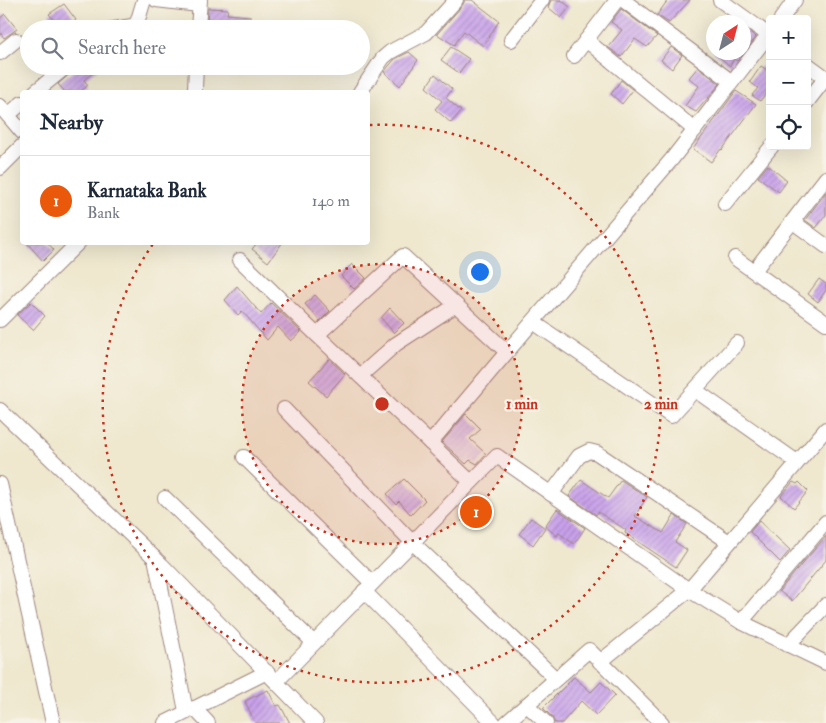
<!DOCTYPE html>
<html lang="en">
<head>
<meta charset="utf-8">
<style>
	body { margin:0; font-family:"IM FELL Double Pica",serif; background:#f2f2f3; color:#1f2937 }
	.controls { position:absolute; right:15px; top:15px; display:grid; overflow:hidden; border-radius:5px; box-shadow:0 5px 20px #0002 }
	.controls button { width:45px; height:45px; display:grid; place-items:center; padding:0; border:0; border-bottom:1px solid #e0e1e3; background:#fff; color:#1f2937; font:25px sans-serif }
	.compass { position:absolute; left:706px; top:15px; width:45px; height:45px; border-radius:50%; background:#fff; box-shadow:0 5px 20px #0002; rotate:36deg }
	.you { position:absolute; left:479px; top:271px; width:18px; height:18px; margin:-12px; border:4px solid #fff; border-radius:50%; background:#1a73e8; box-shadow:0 0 0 8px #1a73e833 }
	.badge { display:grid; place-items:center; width:32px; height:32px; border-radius:50%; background:#ea580c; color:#fff; font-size:16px; font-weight:700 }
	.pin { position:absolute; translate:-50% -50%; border:2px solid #fff; box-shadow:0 1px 5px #0006 }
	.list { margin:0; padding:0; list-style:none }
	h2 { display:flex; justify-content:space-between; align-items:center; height:65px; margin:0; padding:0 20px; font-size:21px }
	h2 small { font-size:16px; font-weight:400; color:#747a83 }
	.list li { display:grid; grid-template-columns:32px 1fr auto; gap:15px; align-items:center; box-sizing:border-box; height:90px; padding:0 20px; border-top:1px solid #e0e1e3 }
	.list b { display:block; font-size:19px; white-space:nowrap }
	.list p { margin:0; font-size:16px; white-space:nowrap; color:#747a83 }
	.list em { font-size:16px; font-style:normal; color:#747a83 }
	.icon { flex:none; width:28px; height:28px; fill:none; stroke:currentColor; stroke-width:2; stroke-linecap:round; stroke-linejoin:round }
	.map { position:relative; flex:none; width:826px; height:723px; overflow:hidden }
	.search { position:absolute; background:#fff; box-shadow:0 5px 20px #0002; left:20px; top:20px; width:350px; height:55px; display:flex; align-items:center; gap:12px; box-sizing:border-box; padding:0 18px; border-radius:28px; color:#747a83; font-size:19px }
	.panel { position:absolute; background:#fff; box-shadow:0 5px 20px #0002; left:20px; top:90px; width:350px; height:155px; border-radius:5px }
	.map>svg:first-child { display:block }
</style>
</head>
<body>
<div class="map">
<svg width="826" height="723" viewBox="0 0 826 723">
	<defs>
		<pattern id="building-hatch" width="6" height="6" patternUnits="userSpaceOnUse" patternTransform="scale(1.25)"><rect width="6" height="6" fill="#c9a2eb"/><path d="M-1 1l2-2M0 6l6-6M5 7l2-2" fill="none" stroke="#a583bf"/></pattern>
	</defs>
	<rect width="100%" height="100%" fill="#f7f3e8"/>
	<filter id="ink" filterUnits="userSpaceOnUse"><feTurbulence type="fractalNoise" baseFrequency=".02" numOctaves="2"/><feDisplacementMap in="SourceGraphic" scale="10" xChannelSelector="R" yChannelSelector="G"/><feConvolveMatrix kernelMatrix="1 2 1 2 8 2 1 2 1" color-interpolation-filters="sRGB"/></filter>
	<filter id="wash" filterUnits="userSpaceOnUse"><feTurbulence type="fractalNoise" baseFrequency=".0096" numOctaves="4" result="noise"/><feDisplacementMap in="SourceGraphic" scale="20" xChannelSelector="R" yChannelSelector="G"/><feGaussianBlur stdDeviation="1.12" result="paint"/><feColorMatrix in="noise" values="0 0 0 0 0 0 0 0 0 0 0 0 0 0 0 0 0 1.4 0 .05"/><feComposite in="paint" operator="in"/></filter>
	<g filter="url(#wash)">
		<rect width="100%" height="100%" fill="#efe8cf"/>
		<g id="blocks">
			<!-- building -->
			<g fill="url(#building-hatch)">
				<path d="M465 0H472L499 21 483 46 464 31 454 45 437 34 462 6Z"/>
				<path d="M551 0H561L570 7 561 18 548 7Z"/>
				<path d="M668 0H690L669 23 657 15Z"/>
				<path d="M64 4 76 20 66 29H62L49 14Z"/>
				<path d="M208 8 228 9 227 14 250 16 249 29H207Z"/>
				<path d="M621 9 657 36 647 47 635 39 621 57 608 47 622 30 611 22Z"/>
				<path d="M5 14 17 29 4 38 0 32V18Z"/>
				<path d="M747 30 756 37 737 61 734 59 730 66 713 52H744V36Z"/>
				<path d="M451 47 469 59 459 73 441 60Z"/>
				<path d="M671 47 682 55 672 69 661 60Z"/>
				<path d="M409 52 418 60 400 86 384 72 395 59Z"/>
				<path d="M79 66H101L84 80 88 85 80 92H65L58 84Z"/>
				<path d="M761 66 770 72V89L760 101 752 95 758 88 750 82Z"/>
				<path d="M698 67 720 84 696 112 685 106 699 86 689 78Z"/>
				<path d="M435 74 452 89 446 98 461 111 451 123 435 109 442 101 426 87Z"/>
				<path d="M621 80 633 90 622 104 611 94Z"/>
				<path d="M736 91 756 104 722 150 721 149 711 162 693 149Z"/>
				<path d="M768 165 787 181 779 192 758 177Z"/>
				<path d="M826 192V215L816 228 805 220Z"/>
				<path d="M26 242H47L54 250 43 261Z"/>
				<path d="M258 242H283L268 262 252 249Z"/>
				<path d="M352 264 366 278 354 289 341 276Z"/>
				<path d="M819 279 826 284V290L818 302 808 294Z"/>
				<path d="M237 286 261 314 271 303 301 332 291 341 278 327 267 340 242 311 238 315 225 300Z"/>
				<path d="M315 295 330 311 320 321 305 304Z"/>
				<path d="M31 302 45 316 33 330 17 315Z"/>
				<path d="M390 308 404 323 394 333 381 318Z"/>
				<path d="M329 359 345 374 326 396 309 381Z"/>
				<path d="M466 414 481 429 470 439 486 454 477 464 470 460 466 464 442 442Z"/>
				<path d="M404 479 425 500 411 515 399 501 396 504 387 494Z"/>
				<path d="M581 480 608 498 621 480 647 497 635 516 663 533 674 515 687 524 675 542 687 550 676 567 625 533 626 530 598 512 596 515 569 496Z"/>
				<path d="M793 482 797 484 799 482 808 491 794 508 781 496Z"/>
				<path d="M557 509 585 528 574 544 559 533 557 536 545 526Z"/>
				<path d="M531 518 545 528 533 545 519 534Z"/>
				<path d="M759 521 790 550 780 562 750 532Z"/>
				<path d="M826 536V560L792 601 779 591Z"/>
				<path d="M574 677 591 692 601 682 615 695 596 715 581 701 562 723H555L552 717 543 708Z"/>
				<path d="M268 690 276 706 280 705 290 723H255L245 701Z"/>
			</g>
		</g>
	</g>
	<g filter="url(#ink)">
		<use href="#blocks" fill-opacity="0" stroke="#9c847d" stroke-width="1"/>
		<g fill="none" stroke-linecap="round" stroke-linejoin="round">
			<defs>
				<g id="street">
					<path d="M156 0 199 5"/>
					<path d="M623 0 732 82"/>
					<path d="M720 0 770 36"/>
					<path d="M781 19 795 0"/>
					<path d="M114 29 132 26 137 23 144 0"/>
					<path d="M198 29 200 0"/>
					<path d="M511 40 542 0"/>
					<path d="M586 40 695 130"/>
					<path d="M0 53 16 40"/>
					<path d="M574 56 617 0"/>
					<path d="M807 64 822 75 824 80 807 102"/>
					<path d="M195 89 196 66"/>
					<path d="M35 92 67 66"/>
					<path d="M360 92 383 58 390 52 426 33 456 0"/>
					<path d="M0 106 22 132"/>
					<path d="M8 115 22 103"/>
					<path d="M0 168 22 146"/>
					<path d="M725 204 772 146"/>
					<path d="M793 222 826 246"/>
					<path d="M735 258 826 323"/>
					<path d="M240 260 317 335"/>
					<path d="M754 271 826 178"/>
					<path d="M0 320 79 242"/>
					<path d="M533 322 671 416 737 343"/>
					<path d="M360 376 396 344 456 305"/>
					<path d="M695 390 797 462"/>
					<path d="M284 409 412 542 556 679"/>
					<path d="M0 410 162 565 316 723"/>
					<path d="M430 443 507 352"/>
					<path d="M244 457 372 583"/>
					<path d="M471 482 317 335 403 256 507 352 672 159 770 33"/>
					<path d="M0 484 53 723"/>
					<path d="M551 494 579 456 589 451 597 453 729 542"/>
					<path d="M165 498 314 643"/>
					<path d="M155 558 186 711"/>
					<path d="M364 591 494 723"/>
					<path d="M741 622 826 522"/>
					<path d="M788 645 826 605"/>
					<path d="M600 662 689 590 826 429"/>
					<path d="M277 681 497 456 689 590 741 622 826 663"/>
					<path d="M527 705 546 723"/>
					<path d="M194 708 208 723"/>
					<path d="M165 723 267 672"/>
					<path d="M506 723 589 650 662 723"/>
				</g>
			</defs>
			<!-- street casing -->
			<use href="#street" stroke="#9c847d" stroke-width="16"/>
			<!-- street -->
			<use href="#street" stroke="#fff" stroke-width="14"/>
		</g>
	</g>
	<!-- distance rings -->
	<circle cx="382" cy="404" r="140" fill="#c8321e" fill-opacity=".12"/>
	<g fill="none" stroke="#c8321e" stroke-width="2.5" stroke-dasharray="2.5 5">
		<circle cx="382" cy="404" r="140"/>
		<path d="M370 125A279 279 0 1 1 153 244"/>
	</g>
	<circle cx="382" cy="404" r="8" fill="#c8321e" stroke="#f7f3e8" stroke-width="2.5"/>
	<g font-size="15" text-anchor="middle" font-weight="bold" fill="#c8321e" stroke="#f7f3e8" stroke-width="4.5" stroke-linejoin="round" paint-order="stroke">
		<text x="522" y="409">1 min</text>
		<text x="661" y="409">2 min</text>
	</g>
</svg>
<div class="controls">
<button>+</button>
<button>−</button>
<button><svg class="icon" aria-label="locate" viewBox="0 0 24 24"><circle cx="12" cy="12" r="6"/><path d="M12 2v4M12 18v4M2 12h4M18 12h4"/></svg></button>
</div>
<svg class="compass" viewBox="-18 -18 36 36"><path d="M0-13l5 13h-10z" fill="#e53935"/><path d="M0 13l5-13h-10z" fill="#747a83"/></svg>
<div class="you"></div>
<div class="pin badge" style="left:476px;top:512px">1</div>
<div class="search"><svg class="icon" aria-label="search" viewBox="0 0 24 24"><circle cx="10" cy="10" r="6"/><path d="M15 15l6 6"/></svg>Search here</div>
<section class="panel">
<h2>Nearby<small></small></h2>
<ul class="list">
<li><span class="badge">1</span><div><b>Karnataka Bank</b><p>Bank</p></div><em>140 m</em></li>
</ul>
</section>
</div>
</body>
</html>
